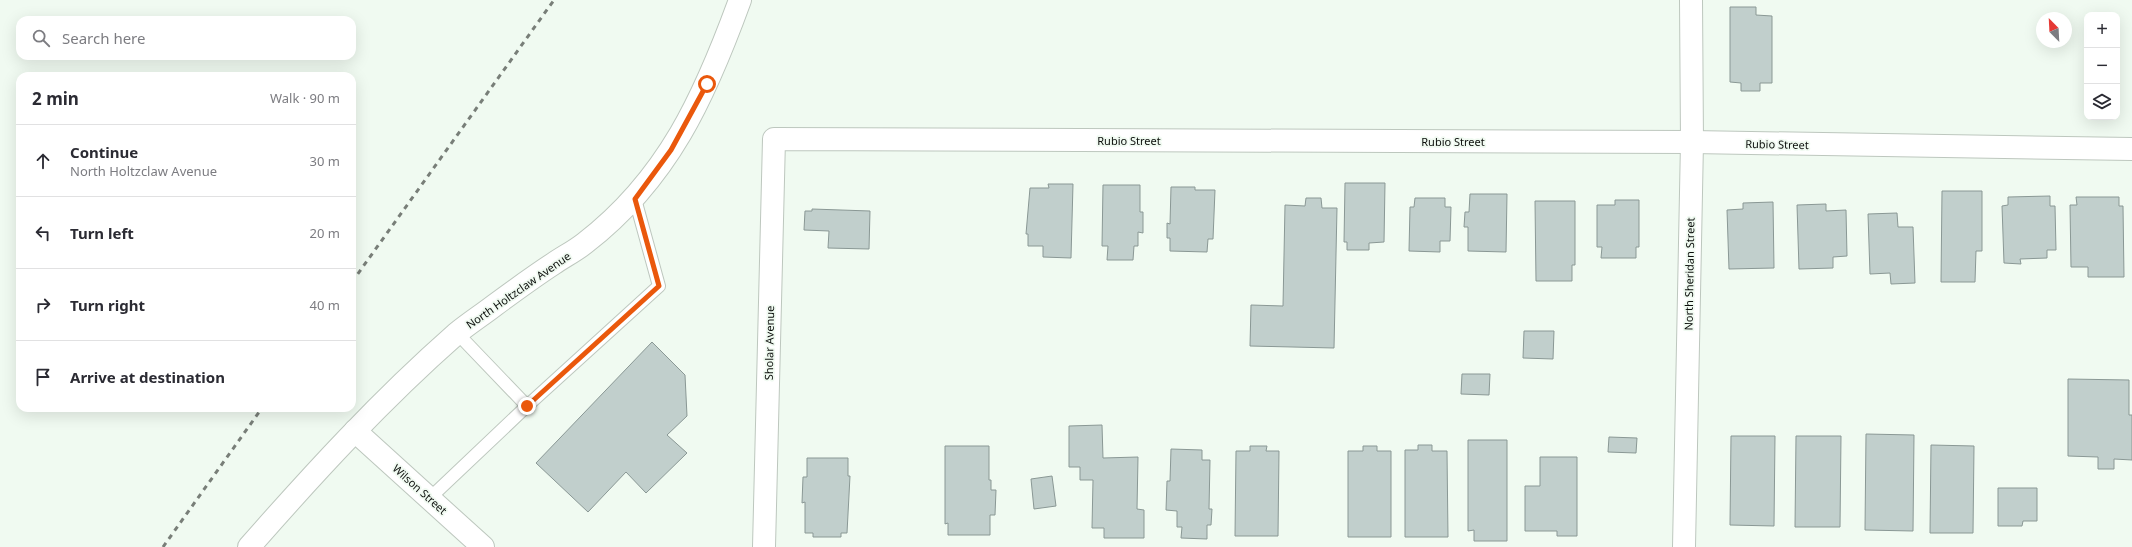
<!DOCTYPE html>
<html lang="en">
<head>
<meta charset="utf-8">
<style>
	body { margin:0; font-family:"Noto Sans",sans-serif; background:#f2f2f3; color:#2b2b33 }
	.controls { position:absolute; right:12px; top:12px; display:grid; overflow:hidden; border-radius:8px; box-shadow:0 4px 16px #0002 }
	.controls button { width:36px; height:36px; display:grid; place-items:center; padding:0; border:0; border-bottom:1px solid #e1e1e2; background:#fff; color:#2b2b33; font:20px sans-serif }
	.compass { position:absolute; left:2036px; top:12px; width:36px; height:36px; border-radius:50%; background:#fff; box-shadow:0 4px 16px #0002; rotate:336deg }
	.stop { position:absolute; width:12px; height:12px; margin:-9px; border:3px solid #ea580c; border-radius:50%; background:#fff }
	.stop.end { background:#ea580c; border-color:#fff; box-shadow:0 1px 4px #0008 }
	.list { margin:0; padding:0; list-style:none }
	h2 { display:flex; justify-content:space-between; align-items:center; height:52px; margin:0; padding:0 16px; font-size:17px }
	h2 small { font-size:13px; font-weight:400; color:#7c7c81 }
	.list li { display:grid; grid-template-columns:26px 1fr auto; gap:12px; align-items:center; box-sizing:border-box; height:72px; padding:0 16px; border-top:1px solid #e1e1e2 }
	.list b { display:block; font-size:15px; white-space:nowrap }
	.list p { margin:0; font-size:13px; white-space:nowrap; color:#7c7c81 }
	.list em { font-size:13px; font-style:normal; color:#7c7c81 }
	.icon { flex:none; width:22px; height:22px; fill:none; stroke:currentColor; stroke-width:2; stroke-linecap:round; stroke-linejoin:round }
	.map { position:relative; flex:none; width:2132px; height:547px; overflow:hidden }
	.search { position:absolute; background:#fff; box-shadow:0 4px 16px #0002; left:16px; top:16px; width:340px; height:44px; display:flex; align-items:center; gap:10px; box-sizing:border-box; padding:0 14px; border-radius:12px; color:#7c7c81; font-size:15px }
	.panel { position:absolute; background:#fff; box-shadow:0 4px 16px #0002; left:16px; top:72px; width:340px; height:340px; border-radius:12px }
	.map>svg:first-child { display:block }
</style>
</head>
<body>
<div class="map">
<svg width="2132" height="547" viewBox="0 0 2132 547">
	<rect width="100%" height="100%" fill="#f0faf1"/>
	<!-- building -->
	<g fill="#c1cfcc" stroke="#8a9895">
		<path d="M1730 7H1756V15L1772 16V83H1760V91H1741V83L1730 82Z"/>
		<path d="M1345 183H1385L1384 242 1369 243V250H1347V242H1344Z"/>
		<path d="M1048 184H1073L1071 258 1043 257V246H1028V234H1026L1030 188H1049Z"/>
		<path d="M1103 185H1140V212H1143V233L1138 232V246H1134L1133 260H1107L1108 246H1102Z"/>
		<path d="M1171 187H1195V190H1215L1213 239H1208L1207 252 1170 251V238H1167V223L1170 224Z"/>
		<path d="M1942 191H1982V251H1976L1975 282H1941Z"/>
		<path d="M1470 194H1507L1506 252 1468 251V227H1464L1465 212H1469Z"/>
		<path d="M2050 196V206H2055L2056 250H2047V258L2020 259 2021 264 2004 263 2002 206 2008 205V197Z"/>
		<path d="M2076 197H2119V206H2123L2124 277H2088V267H2071L2070 205H2077Z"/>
		<path d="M1306 198H1321L1322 208H1337L1334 348 1250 346 1251 305 1283 306 1285 205 1305 206Z"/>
		<path d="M1415 198H1445V207H1451L1450 241H1440V252L1409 251 1410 207H1414Z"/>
		<path d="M1615 200H1639V247H1636V258H1601L1602 247H1597V205H1615Z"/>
		<path d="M1535 201H1575V265H1572V281H1536Z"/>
		<path d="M1773 202 1774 268 1729 269 1727 210 1743 209V203Z"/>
		<path d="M1826 204V211L1846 210 1847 256 1833 257V268L1799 269 1797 205Z"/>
		<path d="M812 209 870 211 869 249 828 248 829 231 804 230 805 211H812Z"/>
		<path d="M1897 213 1898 227H1913L1915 283 1891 284 1890 273 1870 274 1868 214Z"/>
		<path d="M1524 331H1554L1553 359 1523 358Z"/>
		<path d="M652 342 685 375 687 416 667 435 687 453 646 493 626 472 588 512 536 463Z"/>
		<path d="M1462 374H1490L1489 395 1461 394Z"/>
		<path d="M2068 379 2129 380V415H2132V460L2114 459V469H2098V457L2068 456Z"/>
		<path d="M1102 425 1103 458 1138 457 1137 509 1144 510V538H1104V528H1092L1093 480H1080V467H1069V426Z"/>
		<path d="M1866 434 1914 435 1913 531 1865 530Z"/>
		<path d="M1731 436H1775L1774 526 1730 525Z"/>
		<path d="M1796 436H1841L1840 527H1795Z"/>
		<path d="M1609 437 1637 438 1636 453 1608 452Z"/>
		<path d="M1468 440H1507V541H1474V530L1468 531Z"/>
		<path d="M1418 445H1432V451H1447L1448 537H1405V450H1418Z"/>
		<path d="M1931 445 1974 446 1973 533H1930Z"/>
		<path d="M945 446H989V480H991V490H996L995 515H990V535H948V523L945 524Z"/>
		<path d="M1250 446H1267L1266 451H1279L1278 536H1235L1236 451H1250Z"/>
		<path d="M1363 446H1377V451H1391V537H1348V451H1363Z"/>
		<path d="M1171 449 1202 450V460H1210L1209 509H1212L1211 525H1207V539L1181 538 1182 527H1177V511L1166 510 1167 481H1170Z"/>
		<path d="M1540 457H1577V536H1557V531H1525V486H1540Z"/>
		<path d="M807 458H848V476H850L847 533H841V537H813V533H805V502L802 503 803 477H807Z"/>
		<path d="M1052 476 1056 506 1034 509 1031 479Z"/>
		<path d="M1998 488H2037V521H2023L2022 526H1998Z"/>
	</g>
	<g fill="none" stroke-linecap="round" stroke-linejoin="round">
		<defs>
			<g id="lane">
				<path d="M457 333 527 406"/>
				<path d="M431 497 527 406 659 286 635 199"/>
			</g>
			<g id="street">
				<path d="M355 431 483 547"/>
				<path d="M764 547 774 139 1692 142 2132 149"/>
				<path d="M1684 547 1692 142 1691 0"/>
			</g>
			<path id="secondary" d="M249 547C314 473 381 400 456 334 468 324 482 315 495 305 514 291 533 277 553 264 563 257 575 251 585 243 668 179 705 96 740 0"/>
		</defs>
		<!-- lane casing -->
		<use href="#lane" stroke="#bdc7be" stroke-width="14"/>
		<!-- street casing -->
		<use href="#street" stroke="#bdc7be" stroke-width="24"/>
		<!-- secondary casing -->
		<use href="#secondary" stroke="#bdc7be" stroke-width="24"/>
		<!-- lane -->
		<use href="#lane" stroke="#fff" stroke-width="12"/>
		<!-- street -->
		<use href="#street" stroke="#fff" stroke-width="22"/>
		<!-- secondary -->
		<use href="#secondary" stroke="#fff" stroke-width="22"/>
		<!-- rail -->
		<g stroke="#787e78" stroke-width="3" stroke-dasharray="5 5" stroke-linecap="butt">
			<path d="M352 282 554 0"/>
			<path d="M163 547 262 408"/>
		</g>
	</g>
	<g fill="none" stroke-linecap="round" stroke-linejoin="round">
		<!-- route -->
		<path stroke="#ea580c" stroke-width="5" d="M527 406 659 286 635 199 671 150 707 84"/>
	</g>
	<g text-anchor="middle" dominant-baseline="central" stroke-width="3.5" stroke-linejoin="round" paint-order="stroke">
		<!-- street labels -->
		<g font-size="11" fill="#0b0e0b" stroke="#f0faf1">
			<text x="1129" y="140">Rubio Street</text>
			<text x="1453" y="141">Rubio Street</text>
			<text transform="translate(1777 144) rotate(1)">Rubio Street</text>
			<text transform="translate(1689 274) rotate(-89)">North Sheridan Street</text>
			<text transform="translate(518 290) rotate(-35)">North Holtzclaw Avenue</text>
			<text transform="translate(769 343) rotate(-89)">Sholar Avenue</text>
			<text transform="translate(420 489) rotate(42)">Wilson Street</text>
		</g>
	</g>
</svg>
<div class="controls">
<button>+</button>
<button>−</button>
<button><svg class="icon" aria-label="layers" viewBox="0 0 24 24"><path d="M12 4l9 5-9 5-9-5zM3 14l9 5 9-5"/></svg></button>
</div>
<svg class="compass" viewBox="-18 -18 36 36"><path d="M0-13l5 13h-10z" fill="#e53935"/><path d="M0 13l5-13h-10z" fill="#7c7c81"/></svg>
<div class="stop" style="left:707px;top:84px"></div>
<div class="stop end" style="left:527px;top:406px"></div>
<div class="search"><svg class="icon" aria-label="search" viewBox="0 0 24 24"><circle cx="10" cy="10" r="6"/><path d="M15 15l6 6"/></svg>Search here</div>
<section class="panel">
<h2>2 min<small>Walk · 90 m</small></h2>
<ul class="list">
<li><svg class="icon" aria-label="ahead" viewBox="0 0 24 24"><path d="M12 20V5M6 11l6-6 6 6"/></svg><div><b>Continue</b><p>North Holtzclaw Avenue</p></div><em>30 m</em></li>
<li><svg class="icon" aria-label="left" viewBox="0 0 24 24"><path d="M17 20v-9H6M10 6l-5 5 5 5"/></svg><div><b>Turn left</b></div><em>20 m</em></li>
<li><svg class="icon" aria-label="right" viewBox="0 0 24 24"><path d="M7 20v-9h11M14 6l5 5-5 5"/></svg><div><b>Turn right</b></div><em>40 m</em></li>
<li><svg class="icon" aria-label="arrive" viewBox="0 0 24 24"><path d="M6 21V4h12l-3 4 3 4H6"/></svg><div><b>Arrive at destination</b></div></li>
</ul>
</section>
</div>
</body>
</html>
